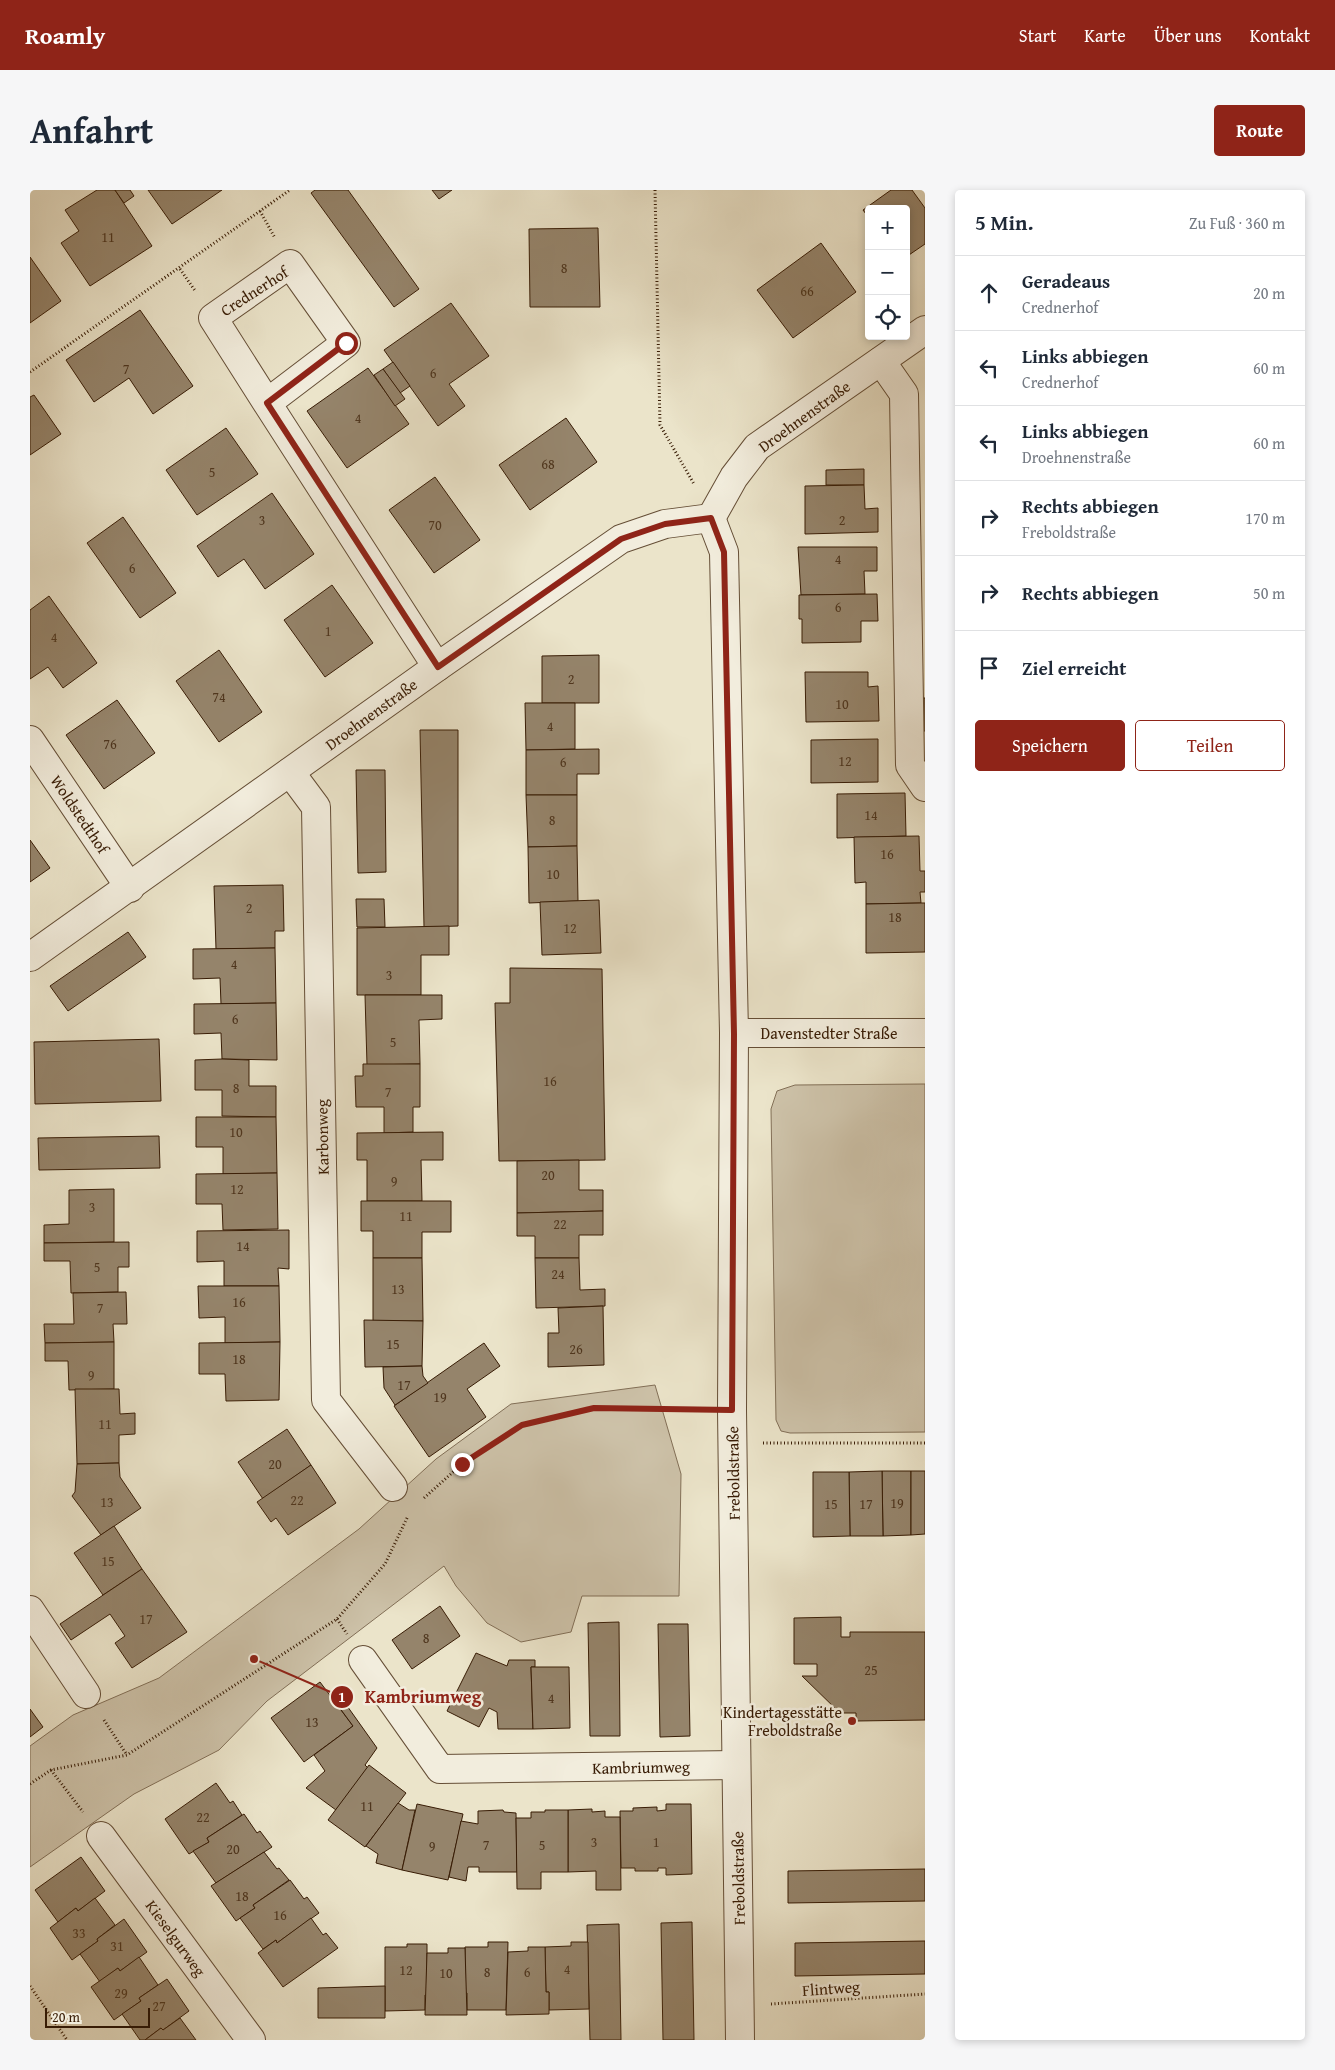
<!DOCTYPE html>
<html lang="de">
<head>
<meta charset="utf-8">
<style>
	body { margin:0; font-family:"Gentium Book Plus",serif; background:#f6f6f7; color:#1f2937 }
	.controls { position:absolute; right:15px; top:15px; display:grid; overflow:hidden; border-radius:5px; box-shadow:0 2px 8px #0003 }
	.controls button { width:45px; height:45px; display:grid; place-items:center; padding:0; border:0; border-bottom:1px solid #e0e1e3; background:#fff; color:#1f2937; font:25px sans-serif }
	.scale { position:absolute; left:15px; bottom:12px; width:105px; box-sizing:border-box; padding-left:5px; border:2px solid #381c05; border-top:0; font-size:14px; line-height:18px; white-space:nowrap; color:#381c05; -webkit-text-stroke:4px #f2eddd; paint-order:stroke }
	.stop { position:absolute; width:15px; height:15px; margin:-11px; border:4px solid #8f2418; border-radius:50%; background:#fff }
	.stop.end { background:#8f2418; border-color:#fff; box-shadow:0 1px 5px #0008 }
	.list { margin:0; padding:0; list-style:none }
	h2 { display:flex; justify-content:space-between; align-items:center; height:65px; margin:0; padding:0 20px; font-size:21px }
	h2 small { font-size:16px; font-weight:400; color:#747a83 }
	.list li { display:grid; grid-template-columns:32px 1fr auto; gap:15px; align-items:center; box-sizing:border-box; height:75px; padding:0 20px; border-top:1px solid #e0e1e3 }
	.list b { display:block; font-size:19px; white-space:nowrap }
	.list p { margin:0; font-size:16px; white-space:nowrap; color:#747a83 }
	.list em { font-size:16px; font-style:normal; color:#747a83 }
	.actions { display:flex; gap:10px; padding:15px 20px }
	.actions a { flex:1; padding:11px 0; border:1px solid #8f2418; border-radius:5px; text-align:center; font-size:18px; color:#8f2418 }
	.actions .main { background:#8f2418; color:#fff }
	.icon { flex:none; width:28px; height:28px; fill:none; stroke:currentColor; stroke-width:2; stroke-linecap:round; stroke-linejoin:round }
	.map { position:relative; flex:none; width:895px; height:1850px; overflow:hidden; border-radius:5px }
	header { display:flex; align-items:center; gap:30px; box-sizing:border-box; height:70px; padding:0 25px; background:#8f2418; color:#fff }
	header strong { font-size:24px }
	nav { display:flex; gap:28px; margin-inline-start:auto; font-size:18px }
	.intro { display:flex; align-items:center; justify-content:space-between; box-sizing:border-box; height:120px; padding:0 30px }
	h1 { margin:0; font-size:35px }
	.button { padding:12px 22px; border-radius:5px; background:#8f2418; color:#fff; font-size:18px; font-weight:700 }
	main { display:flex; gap:30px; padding:0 30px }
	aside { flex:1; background:#fff; border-radius:5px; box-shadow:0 2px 8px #0003 }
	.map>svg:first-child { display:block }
</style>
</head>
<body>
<header>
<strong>Roamly</strong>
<nav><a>Start</a><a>Karte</a><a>Über uns</a><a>Kontakt</a></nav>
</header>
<div class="intro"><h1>Anfahrt</h1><a class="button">Route</a></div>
<main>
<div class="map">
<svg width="895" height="1850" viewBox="0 0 895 1850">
	<rect width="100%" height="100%" fill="#ebe4ca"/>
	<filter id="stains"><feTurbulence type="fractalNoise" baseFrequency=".004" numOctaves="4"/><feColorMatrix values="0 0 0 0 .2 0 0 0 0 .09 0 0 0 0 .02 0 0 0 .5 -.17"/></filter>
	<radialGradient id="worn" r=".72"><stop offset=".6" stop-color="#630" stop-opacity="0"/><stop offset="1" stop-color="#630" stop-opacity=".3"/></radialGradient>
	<!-- green -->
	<g fill="#cdc2a9" stroke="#826f57">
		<path d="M895 894V1242L760 1243 751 1241 746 1230 741 919 747 901 765 895Z"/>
		<path d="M625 1195 651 1284 649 1406H552L541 1442 491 1452 457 1433 426 1396 414 1376 237 1511 189 1560 104 1604 0 1677V1556L43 1525 129 1488 329 1339 406 1269 481 1214Z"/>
	</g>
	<!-- building -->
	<g fill="#95846b" stroke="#381c05">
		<path d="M67 0H85L122 56 60 96 31 53 49 41 35 20Z"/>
		<path d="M85 0H100L104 6 94 13Z"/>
		<path d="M118 0H192L142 34Z"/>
		<path d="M285 0H318L389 99 364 117 281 3Z"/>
		<path d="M402 0H422L409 9Z"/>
		<path d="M861 0H882L895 18V54L876 67V19H839V28L833 20Z"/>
		<path d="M568 38 570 117H500L499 39Z"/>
		<path d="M791 53 826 102 763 148 727 100Z"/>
		<path d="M0 67 31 111 0 133Z"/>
		<path d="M421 113 459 166 419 194 435 216 408 236 354 160Z"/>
		<path d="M110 120 163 196 123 224 99 188 64 212 36 170Z"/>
		<path d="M363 172 380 196 370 203 353 179Z"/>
		<path d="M338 178 379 234 317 278 277 221Z"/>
		<path d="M353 179 375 209 365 216 344 185Z"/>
		<path d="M4 205 31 244 0 265V207Z"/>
		<path d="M536 228 567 272 500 320 469 275Z"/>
		<path d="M196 238 228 284 167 325 136 280Z"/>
		<path d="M834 279V295H796V280Z"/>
		<path d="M405 287 450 350 404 383 359 320Z"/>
		<path d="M834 295 835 319 848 318V342L775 344V296Z"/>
		<path d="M242 303 284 364 235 399 214 369 188 387 167 356Z"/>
		<path d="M93 327 146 403 110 428 57 353Z"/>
		<path d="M768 357H847V381H834L835 404 771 405Z"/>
		<path d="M302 395 343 453 295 487 254 430Z"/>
		<path d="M847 404 848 431H831V452L772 453V429H769V405Z"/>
		<path d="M19 406 67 473 33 498 18 477 0 489V420Z"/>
		<path d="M189 460 232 522 189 552 146 491Z"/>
		<path d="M569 465V513H512V466Z"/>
		<path d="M775 482H838V497L848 496 849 531 776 532Z"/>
		<path d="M887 508H895V541H888Z"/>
		<path d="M87 510 125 563 74 599 36 545Z"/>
		<path d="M495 513H545V559L496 560Z"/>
		<path d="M390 540H428V736L394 737Z"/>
		<path d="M848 549V592L781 593V550Z"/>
		<path d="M569 559V584H547V605H496V560Z"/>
		<path d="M326 580H355L356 682 328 683Z"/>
		<path d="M875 603 876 646 807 648V604Z"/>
		<path d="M496 605H547V656L498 657Z"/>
		<path d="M889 646 890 681H895V702H890L891 713 836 714V692L825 693 824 647Z"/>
		<path d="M0 650 20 678 0 692Z"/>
		<path d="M547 656 548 711 499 713 498 657Z"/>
		<path d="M253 695 254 741H245V758L186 759 184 696Z"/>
		<path d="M326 709H354L355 737H327Z"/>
		<path d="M569 710 571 763 512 765 510 712Z"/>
		<path d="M891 713H895V762L836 763V714Z"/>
		<path d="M419 736V765H391V805H327V738Z"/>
		<path d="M98 742 116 767 38 821 20 796Z"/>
		<path d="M245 758 246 813 191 814 190 788 163 789V759Z"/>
		<path d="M480 778 572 779 575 970 469 971 465 813H480Z"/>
		<path d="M335 805H412V829L389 830 390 874 337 875Z"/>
		<path d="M246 813 247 870 192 869 191 843 164 844V814Z"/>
		<path d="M129 849 131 911 5 914 4 852Z"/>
		<path d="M192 869 219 870V896H246V927L192 926V900H165V870Z"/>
		<path d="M333 874H390V917H383V942L354 943V917H326L325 886H333Z"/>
		<path d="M166 927H246L247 983 193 984V957H166Z"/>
		<path d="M413 942V970H391L392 1011H337V970H327V943Z"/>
		<path d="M129 946 130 978 9 980 8 948Z"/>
		<path d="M549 970V1000H573V1021L487 1023V971Z"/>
		<path d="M247 983 248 1039 193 1040 192 1014H166V984Z"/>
		<path d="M84 999V1052L14 1053V1035L39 1034V1000Z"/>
		<path d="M331 1011H421V1042H392V1068H343V1041H331Z"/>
		<path d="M573 1021V1045H549V1068H505V1046H487V1023Z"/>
		<path d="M259 1040V1079L248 1078 249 1096H194V1071L167 1072V1041Z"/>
		<path d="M99 1052V1077H88V1102L41 1103 40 1071H14V1053Z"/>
		<path d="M343 1068H392L393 1131H343Z"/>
		<path d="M505 1068H549L550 1100 575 1099V1116L506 1118Z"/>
		<path d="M168 1096H249L250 1152 195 1153V1127L169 1128Z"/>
		<path d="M96 1102 97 1134H83L84 1152 15 1153 14 1134H44L43 1103Z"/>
		<path d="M573 1116 574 1175 518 1177V1143H529L528 1118Z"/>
		<path d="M334 1130 393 1131 392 1176 335 1177Z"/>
		<path d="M84 1152V1199L39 1200 38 1171H15V1153Z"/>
		<path d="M250 1152 249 1210 196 1211 195 1184H169V1153Z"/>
		<path d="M454 1153 470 1176 437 1199 456 1227 399 1267 364 1216Z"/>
		<path d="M392 1176 393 1186 398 1193 365 1215 354 1198 353 1177Z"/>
		<path d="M45 1199H89L90 1224 105 1223V1244L89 1245V1273L47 1274Z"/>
		<path d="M257 1239 281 1275 233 1309 208 1272Z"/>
		<path d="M89 1273 90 1287 111 1318 71 1345 42 1306 45 1302 47 1274Z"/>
		<path d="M281 1275 306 1313 258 1345 246 1328 241 1332 227 1312Z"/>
		<path d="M852 1281H881V1345L853 1346Z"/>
		<path d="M852 1281 853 1346H820L819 1282Z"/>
		<path d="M881 1281H895V1344L881 1345Z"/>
		<path d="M783 1282H819L820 1346 783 1347Z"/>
		<path d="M84 1336 112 1379 73 1405 44 1363Z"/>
		<path d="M112 1379 157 1442 102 1478 85 1453 95 1446 80 1424 41 1450 30 1434Z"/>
		<path d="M410 1416 430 1446 382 1479 362 1450Z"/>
		<path d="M811 1427V1447H820V1442H895V1530L826 1531V1523H810L772 1486H787V1474H764V1428Z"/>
		<path d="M589 1432 590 1546H560L558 1433Z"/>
		<path d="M628 1434H658L660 1546 630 1547Z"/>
		<path d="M446 1463 477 1476 479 1470H505V1477H501L503 1539H468L467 1522 459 1518 449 1537 417 1521Z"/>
		<path d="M501 1477H539L540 1538 503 1539Z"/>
		<path d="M290 1492 323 1536 274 1572 241 1528Z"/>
		<path d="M315 1513 347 1558 335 1575 338 1578 306 1620 276 1598 295 1581 284 1565 323 1536 309 1517Z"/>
		<path d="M0 1519 13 1537 0 1547Z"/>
		<path d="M339 1575 376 1603 335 1657 298 1630Z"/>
		<path d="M186 1593 200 1613 203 1611 212 1625 177 1648 179 1652 159 1664 135 1629Z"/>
		<path d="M368 1613 379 1620H385L372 1680 346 1673 348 1664 336 1656Z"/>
		<path d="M387 1614 433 1624 418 1690 372 1680Z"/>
		<path d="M636 1614H661L662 1684 636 1685V1678H628V1681H605V1678H591L590 1621H603V1618L627 1617V1621L636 1620Z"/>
		<path d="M562 1619V1622L575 1621V1627H590L591 1700H566V1681L538 1682V1620Z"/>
		<path d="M473 1620 474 1622 486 1623 487 1682H449V1677H438L436 1691 419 1687 431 1631 448 1634V1621Z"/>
		<path d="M515 1620H538V1682H511V1699H487L486 1628H501V1622H515Z"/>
		<path d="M214 1624 227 1643 230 1641 242 1657 186 1693 163 1661 179 1652 177 1648Z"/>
		<path d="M234 1662 247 1679 249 1678 259 1690 223 1715 225 1718 206 1731 181 1696Z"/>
		<path d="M51 1667 75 1701 48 1721 46 1718 28 1732 5 1700Z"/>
		<path d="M895 1679V1711L758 1713V1681Z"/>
		<path d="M260 1690 274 1709 277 1707 289 1723 247 1753 246 1750 233 1759 210 1728 225 1718 223 1715Z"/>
		<path d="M65 1708 85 1735 67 1749 68 1751 42 1770 20 1738 46 1718 48 1721Z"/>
		<path d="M281 1728 293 1745 296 1743 308 1758 253 1797 228 1763 246 1750 247 1753Z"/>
		<path d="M94 1729 117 1762 90 1781 88 1778 70 1792 50 1764 68 1751 67 1749Z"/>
		<path d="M662 1732 664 1850H633L631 1733Z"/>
		<path d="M589 1734 591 1850H560L557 1735Z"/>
		<path d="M895 1751V1784L765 1786V1753Z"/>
		<path d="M458 1752H478L476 1820H437V1803H435V1757H458Z"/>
		<path d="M541 1752H558L559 1819 519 1820V1802H516L515 1757 541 1756Z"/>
		<path d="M377 1754H397V1805H395V1820L355 1821V1757H377Z"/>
		<path d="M498 1757H515L516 1802H519V1824L476 1825 478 1762 498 1761Z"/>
		<path d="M418 1758H435L437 1825H395L397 1763H418Z"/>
		<path d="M109 1767 128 1795 109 1808 111 1811 84 1830 61 1797 88 1778 90 1781Z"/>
		<path d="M137 1789 159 1821 133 1840 131 1838 115 1850H110L92 1824 111 1811 109 1808Z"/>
		<path d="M355 1796V1828H288V1798Z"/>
		<path d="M150 1828 166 1850H115L131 1838 133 1840Z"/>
	</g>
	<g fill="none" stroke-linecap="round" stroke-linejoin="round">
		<defs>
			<g id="minor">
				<path d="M851 171 874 204 880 575 895 597"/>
				<path d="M237 213 183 128 260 74 316 153 237 213 407 477"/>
				<path d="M681 328 694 362 704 843 702 1220 710 1850"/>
				<path d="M681 328 704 287 727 257 895 140"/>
				<path d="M0 550 100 698"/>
				<path d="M260 582 286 617 296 1210 363 1297"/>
				<path d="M0 767 407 477 591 349 635 334 681 328"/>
				<path d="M704 843H895"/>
				<path d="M0 1420 56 1504"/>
				<path d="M333 1470 410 1579 706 1575"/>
				<path d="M71 1646 221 1850"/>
			</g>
		</defs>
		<!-- minor casing -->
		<use href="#minor" stroke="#654e36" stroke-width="30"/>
		<!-- path -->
		<g stroke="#381c05" stroke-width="3" stroke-dasharray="1 2.5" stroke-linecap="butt">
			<path d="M625 0 630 235 664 294"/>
			<path d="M230 21 245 48"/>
			<path d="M150 79 166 102"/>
			<path d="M0 182 260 0"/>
			<path d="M733 1253H895"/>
			<path d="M394 1308 432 1274 492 1235 564 1218 671 1220"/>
			<path d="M307 1429 317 1444"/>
			<path d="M74 1530 97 1565"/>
			<path d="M21 1580 53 1622"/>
			<path d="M0 1594 21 1580 97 1565 307 1429 355 1374 378 1326"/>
			<path d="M0 1796 37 1850"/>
			<path d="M741 1814 895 1804"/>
		</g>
		<!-- minor -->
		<use href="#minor" stroke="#f2eddd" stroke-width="28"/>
	</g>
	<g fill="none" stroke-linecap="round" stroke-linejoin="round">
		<!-- route -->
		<path stroke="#8f2418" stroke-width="6" d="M316 153 237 213 408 477 591 349 635 334 681 328 694 362 704 844 702 1220 564 1218 492 1235 432 1274"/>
	</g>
	<!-- markers -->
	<circle fill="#8f2418" stroke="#f2eddd" stroke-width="2" cx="822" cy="1531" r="5"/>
	<g text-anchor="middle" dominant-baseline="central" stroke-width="5" stroke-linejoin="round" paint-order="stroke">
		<!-- number labels -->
		<g font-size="14" fill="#4f361e">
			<text x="78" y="47">11</text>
			<text x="534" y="78">8</text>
			<text x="777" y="101">66</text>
			<text x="96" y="179">7</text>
			<text x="403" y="183">6</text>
			<text x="328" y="228">4</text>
			<text x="518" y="274">68</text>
			<text x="182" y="282">5</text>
			<text x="232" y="330">3</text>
			<text x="812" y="330">2</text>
			<text x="405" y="335">70</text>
			<text x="808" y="369">4</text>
			<text x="102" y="378">6</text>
			<text x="808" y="417">6</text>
			<text x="298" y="441">1</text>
			<text x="24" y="447">4</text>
			<text x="541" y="489">2</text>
			<text x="189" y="507">74</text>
			<text x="812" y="514">10</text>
			<text x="520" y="536">4</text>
			<text x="80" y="554">76</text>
			<text x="815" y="571">12</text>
			<text x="533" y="572">6</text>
			<text x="841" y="625">14</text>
			<text x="522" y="630">8</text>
			<text x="857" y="664">16</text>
			<text x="523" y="684">10</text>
			<text x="219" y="718">2</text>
			<text x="865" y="727">18</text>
			<text x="540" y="738">12</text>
			<text x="204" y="774">4</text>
			<text x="359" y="785">3</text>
			<text x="205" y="829">6</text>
			<text x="363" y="852">5</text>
			<text x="520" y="891">16</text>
			<text x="206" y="898">8</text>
			<text x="358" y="902">7</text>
			<text x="206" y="942">10</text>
			<text x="518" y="985">20</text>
			<text x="364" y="991">9</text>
			<text x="207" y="999">12</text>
			<text x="62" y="1017">3</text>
			<text x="376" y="1026">11</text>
			<text x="530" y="1034">22</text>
			<text x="213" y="1056">14</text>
			<text x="67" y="1077">5</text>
			<text x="528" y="1084">24</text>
			<text x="368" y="1099">13</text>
			<text x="209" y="1112">16</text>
			<text x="70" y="1118">7</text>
			<text x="363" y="1154">15</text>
			<text x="546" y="1159">26</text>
			<text x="209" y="1169">18</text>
			<text x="61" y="1185">9</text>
			<text x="374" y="1195">17</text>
			<text x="410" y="1207">19</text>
			<text x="75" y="1234">11</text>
			<text x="245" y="1274">20</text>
			<text x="267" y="1310">22</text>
			<text x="77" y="1312">13</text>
			<text x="867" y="1313">19</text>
			<text x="801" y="1314">15</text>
			<text x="836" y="1314">17</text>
			<text x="78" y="1371">15</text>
			<text x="116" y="1429">17</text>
			<text x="396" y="1448">8</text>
			<text x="841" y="1480">25</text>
			<text x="521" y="1508">4</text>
			<text x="282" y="1532">13</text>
			<text x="337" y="1616">11</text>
			<text x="173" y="1627">22</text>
			<text x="564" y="1652">3</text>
			<text x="626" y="1652">1</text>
			<text x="456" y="1655">7</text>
			<text x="512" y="1655">5</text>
			<text x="402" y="1656">9</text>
			<text x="203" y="1659">20</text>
			<text x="212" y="1706">18</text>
			<text x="250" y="1725">16</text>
			<text x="49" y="1743">33</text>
			<text x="87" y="1756">31</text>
			<text x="537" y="1779">4</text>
			<text x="376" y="1780">12</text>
			<text x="457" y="1782">8</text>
			<text x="497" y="1782">6</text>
			<text x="416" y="1783">10</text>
			<text x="91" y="1803">29</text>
			<text x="129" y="1816">27</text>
		</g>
		<!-- street labels -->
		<g font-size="16" fill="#381c05" stroke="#f2eddd">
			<text transform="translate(224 101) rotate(-33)">Crednerhof</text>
			<text transform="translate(774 226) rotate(-36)">Droehnenstraße</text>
			<text transform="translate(341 524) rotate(-36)">Droehnenstraße</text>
			<text transform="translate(50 624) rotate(56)">Woldstedthof</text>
			<text x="799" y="843">Davenstedter Straße</text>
			<text transform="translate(292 947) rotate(-91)">Karbonweg</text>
			<text transform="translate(703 1283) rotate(-91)">Freboldstraße</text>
			<text transform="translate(611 1577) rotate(-1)">Kambriumweg</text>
			<text transform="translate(708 1688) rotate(-91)">Freboldstraße</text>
			<text transform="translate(146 1748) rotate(54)">Kieselgurweg</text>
			<text transform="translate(801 1798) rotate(-4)">Flintweg</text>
		</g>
		<!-- poi labels -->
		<g font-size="16" fill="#381c05" stroke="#f2eddd" text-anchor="end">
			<text x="812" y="1522">Kindertagesstätte<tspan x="812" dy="18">Freboldstraße</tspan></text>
		</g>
	</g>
	<!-- callouts -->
	<path fill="none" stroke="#8f2418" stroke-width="2" d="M224 1469L312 1507"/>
	<g fill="#8f2418" stroke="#f2eddd" stroke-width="2">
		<circle cx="224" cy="1469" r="5"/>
		<circle cx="312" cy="1507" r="12"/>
	</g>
	<g font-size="15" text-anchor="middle" font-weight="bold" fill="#fff">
		<text x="312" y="1512">1</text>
	</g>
	<g font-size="18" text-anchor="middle" font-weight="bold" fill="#8f2418" stroke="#f2eddd" stroke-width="5" stroke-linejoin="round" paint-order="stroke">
		<text x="393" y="1513">Kambriumweg</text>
	</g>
	<rect width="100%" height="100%" filter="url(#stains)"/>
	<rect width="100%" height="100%" fill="url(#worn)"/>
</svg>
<div class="controls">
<button>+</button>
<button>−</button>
<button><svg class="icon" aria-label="locate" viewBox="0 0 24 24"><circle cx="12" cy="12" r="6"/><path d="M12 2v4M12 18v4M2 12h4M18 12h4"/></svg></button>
</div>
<div class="scale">20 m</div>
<div class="stop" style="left:316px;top:153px"></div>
<div class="stop end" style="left:432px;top:1274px"></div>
</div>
<aside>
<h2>5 Min.<small>Zu Fuß · 360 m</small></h2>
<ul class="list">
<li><svg class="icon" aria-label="ahead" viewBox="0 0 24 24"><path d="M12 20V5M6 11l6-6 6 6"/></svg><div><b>Geradeaus</b><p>Crednerhof</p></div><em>20 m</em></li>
<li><svg class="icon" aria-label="left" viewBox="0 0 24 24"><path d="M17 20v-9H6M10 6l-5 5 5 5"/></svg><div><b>Links abbiegen</b><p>Crednerhof</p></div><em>60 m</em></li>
<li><svg class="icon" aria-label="left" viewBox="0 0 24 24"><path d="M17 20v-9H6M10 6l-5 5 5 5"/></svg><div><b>Links abbiegen</b><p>Droehnenstraße</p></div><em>60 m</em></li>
<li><svg class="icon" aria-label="right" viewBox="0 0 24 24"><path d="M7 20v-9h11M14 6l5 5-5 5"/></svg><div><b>Rechts abbiegen</b><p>Freboldstraße</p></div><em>170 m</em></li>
<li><svg class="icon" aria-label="right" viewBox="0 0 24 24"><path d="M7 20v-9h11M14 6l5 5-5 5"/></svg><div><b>Rechts abbiegen</b></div><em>50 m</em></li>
<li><svg class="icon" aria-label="arrive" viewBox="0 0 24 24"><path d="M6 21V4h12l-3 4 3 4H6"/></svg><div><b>Ziel erreicht</b></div></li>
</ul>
<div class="actions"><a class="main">Speichern</a><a>Teilen</a></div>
</aside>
</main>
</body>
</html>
